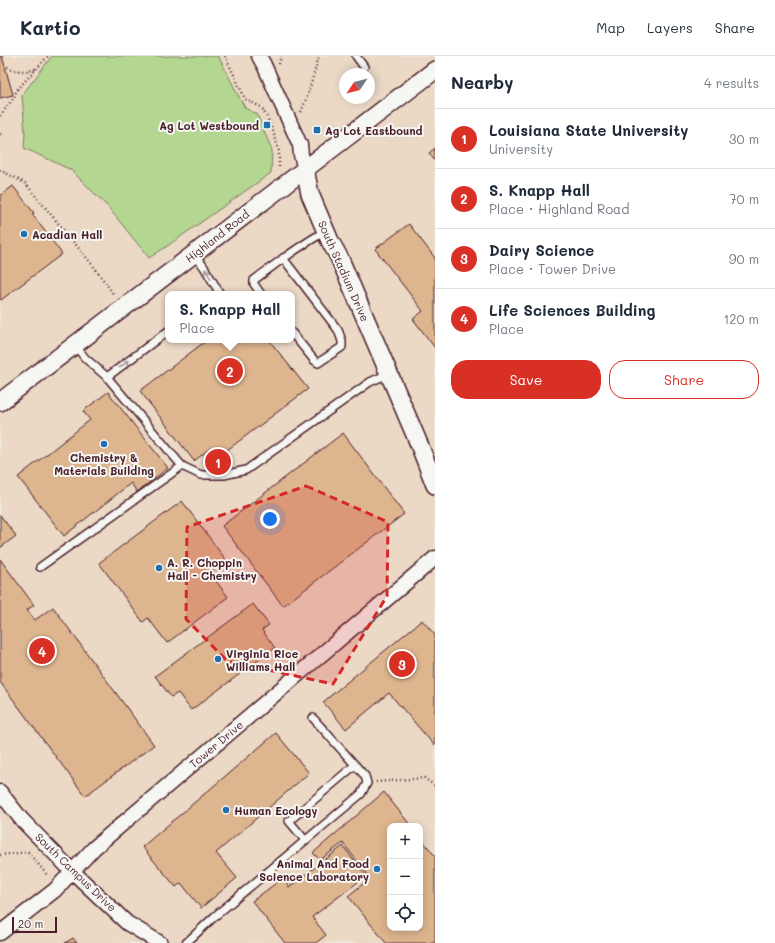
<!DOCTYPE html>
<html lang="en">
<head>
<meta charset="utf-8">
<style>
	body { margin:0; font-family:Mali,sans-serif; background:#f6f6f7; color:#1f2937 }
	.controls { position:absolute; right:12px; bottom:12px; display:grid; overflow:hidden; border-radius:8px; box-shadow:0 2px 10px #0003 }
	.controls button { width:36px; height:36px; display:grid; place-items:center; padding:0; border:0; border-bottom:1px solid #e0e1e3; background:#fff; color:#1f2937; font:20px sans-serif }
	.compass { position:absolute; left:339px; top:12px; width:36px; height:36px; border-radius:50%; background:#fff; box-shadow:0 2px 10px #0003; rotate:235deg }
	.scale { position:absolute; left:12px; bottom:10px; width:45px; box-sizing:border-box; padding-left:4px; border:2px solid #4a1f2b; border-top:0; font-size:11px; line-height:14px; white-space:nowrap; color:#4a1f2b; -webkit-text-stroke:3px #f6f6f2; paint-order:stroke }
	.you { position:absolute; left:270px; top:463px; width:14px; height:14px; margin:-10px; border:3px solid #fff; border-radius:50%; background:#1a73e8; box-shadow:0 0 0 6px #1a73e833 }
	.badge { display:grid; place-items:center; width:26px; height:26px; border-radius:50%; background:#d93025; color:#fff; font-size:13px; font-weight:700 }
	.pin { position:absolute; translate:-50% -50%; border:2px solid #fff; box-shadow:0 1px 4px #0006 }
	.popup { position:absolute; left:165px; top:235px; width:130px; height:52px; box-sizing:border-box; display:grid; place-content:center; border-radius:8px; background:#fff; filter:drop-shadow(0 1px 3px #0005); font-size:13px; white-space:nowrap; color:#747a83 }
	.popup b { font-size:15px; color:#1f2937 }
	.popup::after { content:''; position:absolute; left:50%; top:100%; margin-left:-8px; border:8px solid transparent; border-top-color:#fff }
	.list { margin:0; padding:0; list-style:none }
	h2 { display:flex; justify-content:space-between; align-items:center; height:52px; margin:0; padding:0 16px; font-size:17px }
	h2 small { font-size:13px; font-weight:400; color:#747a83 }
	.list li { display:grid; grid-template-columns:26px 1fr auto; gap:12px; align-items:center; box-sizing:border-box; height:60px; padding:0 16px; border-top:1px solid #e0e1e3 }
	.list b { display:block; font-size:15px; white-space:nowrap }
	.list p { margin:0; font-size:13px; white-space:nowrap; color:#747a83 }
	.list em { font-size:13px; font-style:normal; color:#747a83 }
	.actions { display:flex; gap:8px; padding:12px 16px }
	.actions a { flex:1; padding:9px 0; border:1px solid #d93025; border-radius:16px; text-align:center; font-size:14px; color:#d93025 }
	.actions .main { background:#d93025; color:#fff }
	.icon { flex:none; width:22px; height:22px; fill:none; stroke:currentColor; stroke-width:2; stroke-linecap:round; stroke-linejoin:round }
	.map { position:relative; flex:none; width:435px; height:887px; overflow:hidden }
	header { display:flex; align-items:center; gap:24px; box-sizing:border-box; height:56px; padding:0 20px; background:#fff; border-bottom:1px solid #e0e1e3 }
	header strong { font-size:19px }
	nav { display:flex; gap:22px; margin-inline-start:auto; font-size:14px }
	main { display:flex }
	aside { flex:1; background:#fff }
	.map>svg:first-child { display:block }
</style>
</head>
<body>
<header>
<strong>Kartio</strong>
<nav><a>Map</a><a>Layers</a><a>Share</a></nav>
</header>
<main>
<div class="map">
<svg width="435" height="887" viewBox="0 0 435 887">
	<rect width="100%" height="100%" fill="#f1e9de"/>
	<filter id="ink" filterUnits="userSpaceOnUse"><feTurbulence type="fractalNoise" baseFrequency=".025" numOctaves="2"/><feDisplacementMap in="SourceGraphic" scale="8" xChannelSelector="R" yChannelSelector="G"/><feConvolveMatrix kernelMatrix="1 2 1 2 8 2 1 2 1" color-interpolation-filters="sRGB"/></filter>
	<g filter="url(#ink)">
		<!-- built -->
		<path fill="#ebd9c6" fill-rule="evenodd" d="M0 0H435V887H0ZM345 18H369V42H345ZM168 238H292V284H168ZM390 770H420V872H390Z"/>
		<!-- green -->
		<path fill="#b3d691" stroke="#7e7a5e" d="M52 0H218L224 11 237 37 245 52 257 58 272 94 271 117 166 191 149 202 108 151 71 114 24 92 25 77 22 39Z"/>
		<!-- building -->
		<g fill="#ddb58e" stroke="#4a1f2b">
			<path d="M0 0H2L13 39 0 42Z"/>
			<path d="M435 92V105L429 97Z"/>
			<path d="M13 130 34 157 32 158 62 198 1 244 0 243V140Z"/>
			<path d="M409 168 435 202V292L413 263 423 255 375 193Z"/>
			<path d="M207 284H269L308 333 218 401 211 392 194 405 140 335Z"/>
			<path d="M108 336 168 412 137 436 131 427 64 480 18 421 90 364 83 355Z"/>
			<path d="M343 377 404 458 283 550 222 470Z"/>
			<path d="M182 445 226 504 210 517 228 541 167 587 148 562 143 566 99 507Z"/>
			<path d="M0 459 16 480 0 492Z"/>
			<path d="M0 503 34 549 27 554 35 564 53 551 154 689 85 740 0 626Z"/>
			<path d="M253 548 269 569 262 574 275 592 191 654 178 637 171 641 155 620Z"/>
			<path d="M422 564 435 579V688L434 689 389 637 346 673 323 646Z"/>
			<path d="M276 677 309 717 216 797 237 822 201 852 181 827 176 831 142 791Z"/>
			<path d="M384 736 411 770H390V872H420V781L435 800V887H386L348 840 370 822 343 787 320 804 313 797Z"/>
			<path d="M343 790 366 820 312 861 326 879 316 887H285L252 845 283 822 289 831Z"/>
			<path d="M73 882 77 887H65Z"/>
		</g>
		<g fill="none" stroke-linecap="round" stroke-linejoin="round">
			<defs>
				<g id="service">
					<path d="M356 0 364 11"/>
					<path d="M194 198 204 211 219 236 216 238"/>
					<path d="M283 202 338 274 342 285V291L318 307 314 304 292 277"/>
					<path d="M261 238 254 228V224C277 207 300 189 326 175"/>
					<path d="M75 289 85 302 107 321 168 275"/>
					<path d="M107 321 182 410 201 419H224L246 414 370 326 388 318"/>
					<path d="M40 511 182 410"/>
					<path d="M305 784 289 765 355 709"/>
					<path d="M186 887 215 860 361 738 367 727 365 720 313 662"/>
				</g>
				<g id="minor">
					<path d="M259 0 264 9 300 89 301 99 305 113"/>
					<path d="M0 736 22 764 72 815 127 867 160 887"/>
					<path d="M0 877 55 834 94 792 435 502"/>
				</g>
				<g id="tertiary">
					<path d="M305 113 310 138 330 185 340 203 419 388 435 429"/>
					<path d="M0 346 435 14"/>
				</g>
			</defs>
			<!-- service casing -->
			<use href="#service" stroke="#4a1f2b" stroke-width="10"/>
			<!-- minor casing -->
			<use href="#minor" stroke="#4a1f2b" stroke-width="17"/>
			<!-- tertiary casing -->
			<use href="#tertiary" stroke="#4a1f2b" stroke-width="20"/>
			<!-- path -->
			<g stroke="#4a1f2b" stroke-width="2.5" stroke-dasharray="1 3" stroke-linecap="butt">
				<path d="M225 0 235 21 245 43 261 51 266 59 273 75 279 95V113"/>
				<path d="M279 8 281 0"/>
				<path d="M7 11C19 16 24 16 36 13"/>
				<path d="M301 56 308 38 319 0"/>
				<path d="M0 60 15 40 16 35 48 0"/>
				<path d="M0 78 3 80"/>
				<path d="M0 114 25 127 95 212 114 239"/>
				<path d="M376 726 424 722 435 730"/>
				<path d="M0 799 28 796 48 820"/>
			</g>
			<!-- service -->
			<use href="#service" stroke="#f6f6f2" stroke-width="7"/>
			<!-- minor -->
			<use href="#minor" stroke="#f6f6f2" stroke-width="14"/>
			<!-- tertiary -->
			<use href="#tertiary" stroke="#f6f6f2" stroke-width="17"/>
		</g>
		<!-- one-way arrows -->
		<defs><path id="oneway-shaft" d="M-6 0H5M1.5-3L5.5 0L1.5 3" fill="none" stroke-width="1.6" stroke-linecap="round" stroke-linejoin="round"/></defs>
		<g stroke="#a99598">
			<use href="#oneway-shaft" transform="translate(208 218) rotate(-122)"/>
			<use href="#oneway-shaft" transform="translate(124 308) rotate(-37)"/>
		</g>
	</g>
	<!-- marked area -->
	<path fill="#d62828" fill-opacity="0.2" stroke="#d62828" stroke-width="3" stroke-dasharray="8 5" stroke-linejoin="round" d="M306 430 388 466 387 540 333 628 227 605 186 563 187 471Z"/>
	<!-- markers -->
	<g fill="#1f6fb2" stroke="#f6f6f2" stroke-width="1.5">
		<rect x="263" y="65" width="8" height="8" rx="2"/>
		<rect x="313" y="70" width="8" height="8" rx="2"/>
		<circle cx="24" cy="178" r="4"/>
		<circle cx="104" cy="388" r="4"/>
		<circle cx="159" cy="512" r="4"/>
		<circle cx="218" cy="603" r="4"/>
		<circle cx="226" cy="754" r="4"/>
		<circle cx="377" cy="813" r="4"/>
	</g>
	<g text-anchor="middle" dominant-baseline="central" stroke-width="4" stroke-linejoin="round" paint-order="stroke">
		<!-- poi labels -->
		<g font-size="11" font-weight="bold" fill="#4a1f2b" stroke="#f6f6f2" text-anchor="start">
			<text x="259" y="69" text-anchor="end">Ag Lot Westbound</text>
			<text x="325" y="74">Ag Lot Eastbound</text>
			<text x="32" y="178">Acadian Hall</text>
			<text x="104" y="401" text-anchor="middle">Chemistry &amp;<tspan x="104" dy="13">Materials Building</tspan></text>
			<text x="167" y="506">A. R. Choppin<tspan x="167" dy="13">Hall - Chemistry</tspan></text>
			<text x="226" y="597">Virginia Rice<tspan x="226" dy="13">Williams Hall</tspan></text>
			<text x="234" y="754">Human Ecology</text>
			<text x="369" y="807" text-anchor="end">Animal And Food<tspan x="369" dy="13">Science Laboratory</tspan></text>
		</g>
		<!-- street labels -->
		<g font-size="11" fill="#4a1f2b" stroke="#f6f6f2">
			<text transform="translate(217 180) rotate(-38)">Highland Road</text>
			<text transform="translate(344 215) rotate(66)">South Stadium Drive</text>
			<text transform="translate(216 688) rotate(-40)">Tower Drive</text>
			<text transform="translate(76 816) rotate(44)">South Campus Drive</text>
		</g>
	</g>
</svg>
<div class="controls">
<button>+</button>
<button>−</button>
<button><svg class="icon" aria-label="locate" viewBox="0 0 24 24"><circle cx="12" cy="12" r="6"/><path d="M12 2v4M12 18v4M2 12h4M18 12h4"/></svg></button>
</div>
<svg class="compass" viewBox="-18 -18 36 36"><path d="M0-13l5 13h-10z" fill="#e53935"/><path d="M0 13l5-13h-10z" fill="#747a83"/></svg>
<div class="scale">20 m</div>
<div class="you"></div>
<div class="pin badge" style="left:218px;top:406px">1</div>
<div class="pin badge" style="left:230px;top:315px">2</div>
<div class="popup"><b>S. Knapp Hall</b>Place</div>
<div class="pin badge" style="left:402px;top:608px">3</div>
<div class="pin badge" style="left:42px;top:595px">4</div>
</div>
<aside>
<h2>Nearby<small>4 results</small></h2>
<ul class="list">
<li><span class="badge">1</span><div><b>Louisiana State University</b><p>University</p></div><em>30 m</em></li>
<li><span class="badge">2</span><div><b>S. Knapp Hall</b><p>Place · Highland Road</p></div><em>70 m</em></li>
<li><span class="badge">3</span><div><b>Dairy Science</b><p>Place · Tower Drive</p></div><em>90 m</em></li>
<li><span class="badge">4</span><div><b>Life Sciences Building</b><p>Place</p></div><em>120 m</em></li>
</ul>
<div class="actions"><a class="main">Save</a><a>Share</a></div>
</aside>
</main>
</body>
</html>
